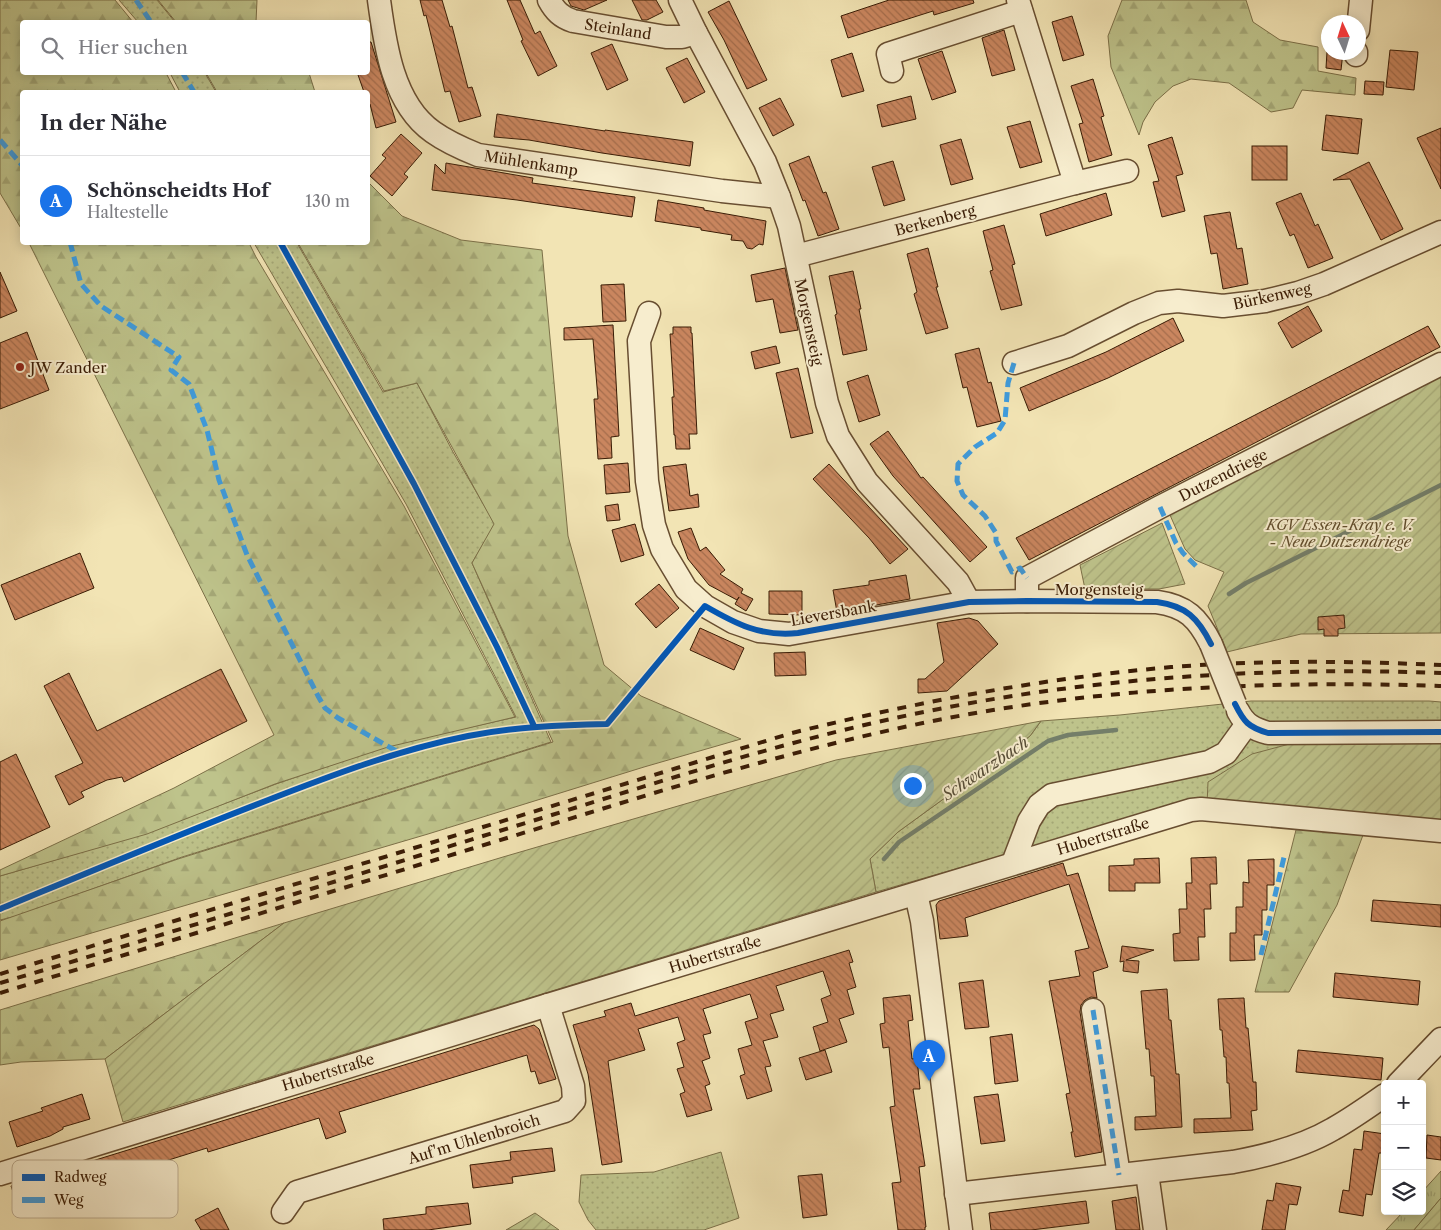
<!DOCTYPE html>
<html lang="de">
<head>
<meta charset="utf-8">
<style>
	body { margin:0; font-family:"Libre Caslon Text",serif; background:#f2f2f3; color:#2b2b33 }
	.controls { position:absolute; right:15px; bottom:15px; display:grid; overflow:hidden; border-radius:5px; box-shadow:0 2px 12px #0003 }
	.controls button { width:45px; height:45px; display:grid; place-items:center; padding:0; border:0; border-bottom:1px solid #e1e1e2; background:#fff; color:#2b2b33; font:25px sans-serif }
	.compass { position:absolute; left:1321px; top:15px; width:45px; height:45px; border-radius:50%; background:#fff; box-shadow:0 2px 12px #0003; rotate:356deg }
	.you { position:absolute; left:912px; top:785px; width:18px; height:18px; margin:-12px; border:4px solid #fff; border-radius:50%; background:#1a73e8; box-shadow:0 0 0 8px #1a73e833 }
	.badge { display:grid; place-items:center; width:32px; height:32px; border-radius:50%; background:#1a73e8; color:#fff; font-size:16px; font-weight:700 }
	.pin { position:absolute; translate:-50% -41px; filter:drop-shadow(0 1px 2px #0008) }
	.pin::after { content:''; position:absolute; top:26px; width:18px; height:15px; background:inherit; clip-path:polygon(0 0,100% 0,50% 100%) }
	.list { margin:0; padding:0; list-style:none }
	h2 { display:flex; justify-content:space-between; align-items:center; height:65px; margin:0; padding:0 20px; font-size:21px }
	h2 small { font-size:16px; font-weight:400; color:#7c7c81 }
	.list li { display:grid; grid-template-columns:32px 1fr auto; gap:15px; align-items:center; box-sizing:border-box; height:90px; padding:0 20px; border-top:1px solid #e1e1e2 }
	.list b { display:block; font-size:19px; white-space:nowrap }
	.list p { margin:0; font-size:16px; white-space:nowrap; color:#7c7c81 }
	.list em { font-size:16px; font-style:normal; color:#7c7c81 }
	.icon { flex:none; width:28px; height:28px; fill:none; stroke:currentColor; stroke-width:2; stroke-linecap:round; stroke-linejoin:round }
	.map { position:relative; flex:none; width:1441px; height:1230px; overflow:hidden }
	.search { position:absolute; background:#fff; box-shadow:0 2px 12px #0003; left:20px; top:20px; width:350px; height:55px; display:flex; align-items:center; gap:12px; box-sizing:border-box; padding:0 18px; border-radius:5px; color:#7c7c81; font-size:19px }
	.panel { position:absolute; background:#fff; box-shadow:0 2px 12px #0003; left:20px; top:90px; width:350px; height:155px; border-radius:5px }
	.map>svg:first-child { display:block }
</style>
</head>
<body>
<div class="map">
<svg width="1441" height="1230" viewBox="0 0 1441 1230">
	<defs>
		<pattern id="grass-dots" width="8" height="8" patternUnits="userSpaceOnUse" patternTransform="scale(1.25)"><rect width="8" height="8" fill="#bec38b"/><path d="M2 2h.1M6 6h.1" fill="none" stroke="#a4a776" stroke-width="1.8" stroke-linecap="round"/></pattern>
		<pattern id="forest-firs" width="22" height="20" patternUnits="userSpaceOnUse" patternTransform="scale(1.25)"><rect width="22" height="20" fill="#bec38b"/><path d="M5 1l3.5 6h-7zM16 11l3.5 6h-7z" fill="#a4a776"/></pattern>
		<pattern id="park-tufts" width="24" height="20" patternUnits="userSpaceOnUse" patternTransform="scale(1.25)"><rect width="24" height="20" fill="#bec38b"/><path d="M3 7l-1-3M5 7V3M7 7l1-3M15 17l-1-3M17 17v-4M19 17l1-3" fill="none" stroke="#a4a776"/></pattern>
		<pattern id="garden-furrows" width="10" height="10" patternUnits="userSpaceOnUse" patternTransform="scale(1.25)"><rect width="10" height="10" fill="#bec38b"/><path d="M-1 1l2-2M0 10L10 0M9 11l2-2" fill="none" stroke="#a4a776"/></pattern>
		<pattern id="building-back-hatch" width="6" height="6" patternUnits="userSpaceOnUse" patternTransform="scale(1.25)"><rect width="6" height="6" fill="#ca865f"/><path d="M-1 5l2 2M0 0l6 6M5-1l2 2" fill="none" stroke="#a56d4c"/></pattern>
	</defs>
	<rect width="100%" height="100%" fill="#f2e4b4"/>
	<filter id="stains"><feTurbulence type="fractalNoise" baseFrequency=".004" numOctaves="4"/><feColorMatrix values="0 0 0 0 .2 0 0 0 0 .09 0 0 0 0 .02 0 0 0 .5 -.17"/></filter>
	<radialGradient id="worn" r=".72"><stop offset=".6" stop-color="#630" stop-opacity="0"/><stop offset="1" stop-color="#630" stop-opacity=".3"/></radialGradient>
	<!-- grass -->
	<g fill="url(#grass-dots)" stroke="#7c7048">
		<path d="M119 0H157L175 22H138Z"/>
		<path d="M170 73H205L216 92H180Z"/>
		<path d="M254 243H297L383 392 417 383 453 452 495 524 472 563 551 742 182 857 17 916 0 920V876L147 833 276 784 390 745 516 717 406 504Z"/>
		<path d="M1251 701H1429L1441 702V731L1207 805 1190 801 876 892 870 859 898 832 1030 736 1041 721 1120 715Z"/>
		<path d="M721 1152 739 1218 704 1230H596L588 1220 579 1202 581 1175 654 1172Z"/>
	</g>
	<!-- forest -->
	<g fill="url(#forest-firs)" stroke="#7c7048">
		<path d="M0 0H115L133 22H22V72L166 73 176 92H22V230L0 193Z"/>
		<path d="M158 0H257L256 22H176Z"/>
		<path d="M1122 0H1246L1253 22 1280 40 1318 47V71L1356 78 1355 95 1302 90 1293 108 1271 112 1229 83 1191 79 1173 86 1155 102 1143 122 1139 135 1111 67 1108 36Z"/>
		<path d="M206 73H309L315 92H217Z"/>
		<path d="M368 182 402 216 461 240 542 250 568 536 604 665 641 696 741 739 644 767 428 834 0 960V921L178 859 553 742 472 563 494 524 417 383 384 391 298 243 368 242Z"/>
		<path d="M29 243H249L256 257 404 506 515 717 388 747 275 784 147 834 0 876V870L174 788 274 735Z"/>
		<path d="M1298 822 1366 827 1337 905 1289 992H1255Z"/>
		<path d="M284 923 105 1059 21 1062 0 1065V1010Z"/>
	</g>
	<!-- park -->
	<path fill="url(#park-tufts)" stroke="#7c7048" d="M1441 1171V1198L1414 1230H1386L1404 1211H1422V1192Z"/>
	<!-- garden -->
	<g fill="url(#garden-furrows)" stroke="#7c7048">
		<path d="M1441 367V633L1301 634 1227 652 1208 606 1224 572 1195 560 1185 549 1166 506Z"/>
		<path d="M1162 523 1185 584 1159 589H1085L1080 565Z"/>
		<path d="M1041 721 1030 736 898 832 870 859 876 892 123 1122 105 1059 284 923 503 857 836 760Z"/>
		<path d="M1441 733V829L1207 805 1208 782 1252 754 1327 734Z"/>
		<path d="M1441 1198V1230H1414Z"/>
		<path d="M535 1213 559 1230H506Z"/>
	</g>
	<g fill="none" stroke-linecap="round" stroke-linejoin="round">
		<!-- stream -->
		<g stroke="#747e69" stroke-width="4.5">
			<path d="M1229 594 1246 583 1441 485"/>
			<path d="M884 859 899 842 1048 741 1068 735 1116 730"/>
		</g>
	</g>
	<!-- building -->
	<g fill="url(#building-back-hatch)" stroke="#3a1c05">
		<path d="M420 0H442L450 27 452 26 468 88 472 87 481 116 459 122 450 91 445 92 426 15 424 16Z"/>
		<path d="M507 0H520L535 34 540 31 557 66 538 76 521 41 523 40Z"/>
		<path d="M568 0H607L584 10 571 6Z"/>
		<path d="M632 0H656L663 12 647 20H642Z"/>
		<path d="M889 0H973L974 3 934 15 933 11 848 38 841 16Z"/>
		<path d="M729 1 767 80 747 89 724 40 708 12Z"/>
		<path d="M1072 16 1084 55 1063 61 1052 22Z"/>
		<path d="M1004 30 1015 70 992 76 982 38Z"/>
		<path d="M368 42H371L396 122 376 128 370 104H368V92H364L357 72H368Z"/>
		<path d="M612 44 628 80 607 90 591 53Z"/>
		<path d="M1390 50 1418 52 1414 90 1386 87Z"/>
		<path d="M942 51 956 92 932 100 918 59Z"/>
		<path d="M1327 52H1343L1341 70 1326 68Z"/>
		<path d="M852 53 864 91 842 97 831 60Z"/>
		<path d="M687 58 705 92 684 103 666 68Z"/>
		<path d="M1093 79 1104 116 1101 117 1112 155 1089 162 1079 124 1083 123 1071 86Z"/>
		<path d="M1365 81 1384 82 1383 95 1364 94Z"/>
		<path d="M911 96 916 119 882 127 877 105Z"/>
		<path d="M780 98 794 125 773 136 759 108Z"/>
		<path d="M497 114 605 131V130L693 142 690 166 602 153 529 140 494 137Z"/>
		<path d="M1326 115 1362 119 1358 154 1322 150Z"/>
		<path d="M1030 121 1042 162 1020 168 1007 127Z"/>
		<path d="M1441 128V189L1417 138Z"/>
		<path d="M401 134 422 153 404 174 408 177 392 196 370 176 386 158 382 155Z"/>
		<path d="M1172 137 1183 174 1176 176 1185 211 1162 217 1153 182 1159 181 1148 145Z"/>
		<path d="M961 139 973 179 951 185 940 145Z"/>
		<rect x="1252" y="146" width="35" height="34"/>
		<path d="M809 156 823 193 826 192 839 229 818 236 805 200 803 201 789 164Z"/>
		<path d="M893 161 905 200 884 206 872 167Z"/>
		<path d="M1369 162 1403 229 1381 240 1350 179 1333 180Z"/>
		<path d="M446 163 533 178 532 183 635 197 632 217 517 200 432 190 435 164 445 174Z"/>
		<path d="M1106 193 1112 215 1046 236 1040 214Z"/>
		<path d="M1301 193 1315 226 1318 224 1333 258 1308 268 1294 234 1290 236 1276 203Z"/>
		<path d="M658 200 704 208V210L766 221 763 245 759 244 752 249 747 248 743 241 731 240 732 235 701 230V228L655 221Z"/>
		<path d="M1230 212 1237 249 1242 248 1248 284 1223 289 1217 253 1211 254 1204 216Z"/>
		<path d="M1004 225 1015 264 1012 265 1022 305 1001 310 990 271 993 270 983 231Z"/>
		<path d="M928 248 938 287H936L948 328 926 334 914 294 917 292 907 254Z"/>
		<path d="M785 268 798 330 780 333 773 299 756 302 751 275Z"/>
		<path d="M853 271 861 309H859L867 350 843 355 835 315 837 314 829 276Z"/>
		<path d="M0 272 17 311 0 318Z"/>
		<path d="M624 284 626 321 603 322 601 285Z"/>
		<path d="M1308 306 1322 331 1292 348 1278 323Z"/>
		<path d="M1173 318 1184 341 1108 378 1029 411 1020 388 1106 352Z"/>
		<path d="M613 325 619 436 611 437 612 458 598 459 594 399H598L593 339 564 340V328Z"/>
		<path d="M1428 326 1440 347 1029 560 1016 538Z"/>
		<path d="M673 327H691V333H692L697 434H689L690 449H676L675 435H674L672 397H674L670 334H673Z"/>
		<path d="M27 332 49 390 0 409V343Z"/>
		<path d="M776 346 780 363 755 369 751 352Z"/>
		<path d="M979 348 988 383 991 382 1001 421 977 427 967 387 963 388 955 354Z"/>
		<path d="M798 368 813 433 791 438 776 373Z"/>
		<path d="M868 375 880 415 859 422 847 382Z"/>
		<path d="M888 431 921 478 923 477 987 547 970 562 893 476 870 444Z"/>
		<path d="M628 463 630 492 606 494 604 465Z"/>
		<path d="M686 464 690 496 698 494 699 507 669 511 663 467Z"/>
		<path d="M829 464 908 549 890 564 869 538 813 479Z"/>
		<path d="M618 504 620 520 607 521 605 506Z"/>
		<path d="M635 524 644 555 621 562 612 530Z"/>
		<path d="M691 528 700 551 706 547 725 570 720 574 743 589 741 593 753 599 746 611 735 604 739 597 737 600 709 585 688 559 678 532Z"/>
		<path d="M80 553 94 588 15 620 1 585Z"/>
		<path d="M906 575 910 599 837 612 833 590 869 585V581Z"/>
		<path d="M659 584 679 608 656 628 635 604Z"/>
		<path d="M769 591H802V615L769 614Z"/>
		<path d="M1344 615 1345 628 1338 629V636H1324V629L1318 630V617Z"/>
		<path d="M969 618 978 621 998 644 947 691 918 693V679H925L944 662 937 623Z"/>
		<path d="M700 628 744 648 734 670 690 650Z"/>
		<path d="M805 652 806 675 775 676 774 653Z"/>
		<path d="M221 669 247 721 124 782 122 777 107 780 81 792 84 797 69 805 55 776 83 763 44 686 69 673 97 731Z"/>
		<path d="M16 754 50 827 0 850V762Z"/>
		<path d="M1216 857 1217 884H1210L1211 909H1204L1205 937H1198L1199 960 1174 961 1173 934 1180 933 1179 909H1187L1186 883H1192L1191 858Z"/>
		<path d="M1159 858 1160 883H1135V891H1109V866L1134 865V859Z"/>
		<path d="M1274 859V885H1267V910H1262V935H1254L1255 960 1230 961V933H1236V907H1243V882L1249 883 1248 860Z"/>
		<path d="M1063 863 1067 876 1078 873 1108 967 1093 972 1097 998 1091 997 1085 1000 1081 1005 1080 1012 1102 1152 1075 1157 1071 1132H1073L1066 1094 1070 1093 1049 981 1080 976 1075 951 1089 948 1069 884 965 918 968 936 940 939 936 905 939 901Z"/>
		<path d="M1373 900 1441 905V927L1371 921Z"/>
		<path d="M1122 946 1154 950 1126 960 1139 961 1138 973 1123 971 1124 961 1120 962Z"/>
		<path d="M849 950 853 962 849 963 856 987 847 990 854 1014 839 1019 847 1042 820 1051 813 1027 828 1022 821 999 831 995 823 971 776 986 784 1010 770 1014 778 1037 763 1041 771 1066 765 1067 772 1091 747 1099 740 1076 745 1074 738 1049 752 1045 745 1022 758 1018 750 994 703 1009 711 1033 703 1035 710 1058 702 1061 710 1084 705 1086 712 1110 687 1117 680 1094 685 1092 677 1069 684 1067 677 1043 685 1040 678 1017 638 1029 645 1050 608 1061 622 1162 602 1165 588 1074 573 1025 606 1016 604 1011 631 1003 635 1016Z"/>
		<path d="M1335 973 1420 981 1418 1005 1333 997Z"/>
		<path d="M983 980 989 1027 965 1029 959 983Z"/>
		<path d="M1167 989 1169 1020H1171L1176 1074H1179L1182 1127 1135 1130V1117L1156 1116 1154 1076H1151L1149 1049H1146L1141 991Z"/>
		<path d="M910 995 913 1020 908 1021 912 1059 917 1058 920 1089H913L925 1166 919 1167 926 1227H925V1230H898L892 1183 901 1182 890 1107 895 1106 889 1047 883 1048 880 1024 885 1023 883 998Z"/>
		<path d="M1244 998 1246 1028H1248L1253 1082H1256L1257 1110 1251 1111 1253 1130 1194 1133V1119L1231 1118 1229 1083H1227L1226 1057H1224L1222 1030H1220L1218 999Z"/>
		<path d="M534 1025 539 1029 556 1079 539 1084 535 1071 531 1072 527 1055 339 1112 346 1132 326 1139 319 1118 208 1152 207 1148 127 1173 129 1177 19 1210 11 1186Z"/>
		<path d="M1012 1034 1018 1081 995 1084 990 1037Z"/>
		<path d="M825 1050 832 1072 806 1080 799 1058Z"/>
		<path d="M1298 1050 1383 1058 1381 1080 1296 1072Z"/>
		<path d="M82 1094 90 1119 63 1127V1129L50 1136 17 1147 9 1122 43 1111 41 1108Z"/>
		<path d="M998 1094 1005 1141 981 1144 974 1097Z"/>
		<path d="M1364 1131 1385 1134V1153H1379L1372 1195 1366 1194 1363 1216 1339 1212 1343 1190 1349 1191 1354 1149 1362 1150Z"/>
		<path d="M1427 1135 1441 1137V1160L1426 1158Z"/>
		<path d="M552 1148 555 1171 512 1177 513 1183 473 1188 470 1165 511 1160 510 1152Z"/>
		<path d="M822 1174 827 1215 803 1218 798 1176Z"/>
		<path d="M1276 1183 1301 1187 1297 1205 1289 1204 1285 1230H1262L1267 1200 1273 1201Z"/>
		<path d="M1136 1197 1140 1230H1116L1112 1201Z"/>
		<path d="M1086 1201 1089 1223 1031 1230H991L989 1213Z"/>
		<path d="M468 1203 471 1224 428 1230H384L383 1219 426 1214V1207Z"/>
		<path d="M218 1208 229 1230H201L195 1220Z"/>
	</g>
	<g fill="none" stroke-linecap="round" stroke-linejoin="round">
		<defs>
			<g id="minor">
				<path d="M379 0C385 45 393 104 433 132 447 142 463 149 478 155L722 191 779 197"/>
				<path d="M549 0C555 11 561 17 573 21L666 37H682L696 33"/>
				<path d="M680 0 696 33 765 162 779 197 789 226 827 403 838 436 867 482 958 582 969 602"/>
				<path d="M1018 0 1075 183"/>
				<path d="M1358 30 1361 0"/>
				<path d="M1356 55V52"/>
				<path d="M892 71 888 54 1021 11"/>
				<path d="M796 256 1075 183 1127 171"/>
				<path d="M649 313 639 341 647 481 654 525 662 549 686 589 705 606 733 622 759 631 789 634 969 602 1027 601 1157 602C1186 606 1198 618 1211 644"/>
				<path d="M1014 363 1068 346 1134 313 1159 303 1178 301 1223 306 1265 301 1298 293 1324 284 1441 232"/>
				<path d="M1027 601V578L1160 507 1441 364"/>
				<path d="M1238 711C1245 725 1254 729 1268 733L1441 732"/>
				<path d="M1013 863 1029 821 1039 805 1052 795 1209 762 1226 753 1247 724"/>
				<path d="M916 894 922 921 961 1230"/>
				<path d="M1093 1010 1119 1175"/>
				<path d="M1398 1084 1441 1039"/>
				<path d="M1147 1173 1155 1230"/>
				<path d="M0 1174 548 1005 1191 810 1201 809 1441 831"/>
				<path d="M956 1194 1233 1162C1266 1156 1304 1146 1333 1129 1351 1119 1368 1107 1385 1095"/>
				<path d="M283 1212 297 1192 565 1111 574 1101 573 1086 548 1005"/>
			</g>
		</defs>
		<!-- minor casing -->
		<use href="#minor" stroke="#684e31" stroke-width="25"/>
		<!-- minor -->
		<use href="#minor" stroke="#f7edce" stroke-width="22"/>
		<!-- rail -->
		<g stroke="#3a1c05" stroke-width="4" stroke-dasharray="9 9" stroke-linecap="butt">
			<path d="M0 974 792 733C917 702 1044 678 1172 667 1262 660 1352 661 1441 665"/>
			<path d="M0 983C181 930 361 873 542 818 675 777 807 734 944 708 1108 676 1275 667 1441 673"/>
			<path d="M0 993 654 793C766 760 878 729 993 710 1141 686 1291 681 1441 686"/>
		</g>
		<defs>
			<path id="minor-bridge" d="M1211 644 1235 704"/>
		</defs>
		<!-- minor-bridge casing -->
		<use href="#minor-bridge" stroke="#684e31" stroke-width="25" stroke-linecap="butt"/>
		<!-- minor-bridge -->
		<use href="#minor-bridge" stroke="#f7edce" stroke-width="22"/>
		<!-- quiet -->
		<g stroke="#3e9bdd" stroke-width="5" stroke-dasharray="10 5" stroke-linecap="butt">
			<path d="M136 0 151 22"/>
			<path d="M182 72 194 92"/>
			<path d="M0 140 22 165"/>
			<path d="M70 242 81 284 101 306 179 357 171 370 189 384 207 430 219 480 247 555 318 696 325 708 338 718 400 753"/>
			<path d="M1014 363 1008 383 1005 420 997 433 975 447 958 464 957 481 963 495 985 516 996 533V541L1012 572 1020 568 1027 578"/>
			<path d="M1160 507 1176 543 1183 553 1196 566"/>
			<path d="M1261 955 1285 853"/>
			<path d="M1093 1010 1119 1175"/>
		</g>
		<defs>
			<g id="cycleway">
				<path d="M280 242 414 484 497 647 534 726"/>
				<path d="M1235 704C1244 722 1248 727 1268 733L1441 732"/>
				<path d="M0 909C87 873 175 836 263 802 330 776 397 750 468 736 514 727 560 725 607 724L705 606C736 624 761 637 798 633L969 602 1027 601 1157 602C1186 606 1198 618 1211 644"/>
			</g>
		</defs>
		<!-- cycleway casing -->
		<use href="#cycleway" stroke="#f7edce" stroke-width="9"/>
		<!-- cycleway -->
		<use href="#cycleway" stroke="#0057b8" stroke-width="6"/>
	</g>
	<!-- markers -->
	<circle fill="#8f2418" stroke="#f7edce" stroke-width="2" cx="20" cy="367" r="5"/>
	<g text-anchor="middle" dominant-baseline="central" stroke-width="4" stroke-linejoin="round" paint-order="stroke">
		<!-- street labels -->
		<g font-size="15" fill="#3a1c05" stroke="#f7edce">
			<text transform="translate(618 29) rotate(9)">Steinland</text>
			<text transform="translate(531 163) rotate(9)">Mühlenkamp</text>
			<text transform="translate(935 220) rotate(-15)">Berkenberg</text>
			<text transform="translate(1272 296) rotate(-12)">Bürkenweg</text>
			<text transform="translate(809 322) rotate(78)">Morgensteig</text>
			<text transform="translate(1223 475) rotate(-27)">Dutzendriege</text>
			<text x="1099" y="589">Morgensteig</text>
			<text transform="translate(833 613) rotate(-10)">Lieversbank</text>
			<text transform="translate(1103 836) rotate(-17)">Hubertstraße</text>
			<text transform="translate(715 954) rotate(-17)">Hubertstraße</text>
			<text transform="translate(328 1072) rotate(-17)">Hubertstraße</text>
			<text transform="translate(474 1139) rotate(-17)">Auf'm Uhlenbroich</text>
		</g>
		<!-- poi labels -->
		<g font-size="15" fill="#3a1c05" stroke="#f7edce" text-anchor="start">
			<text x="30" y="367">JW Zander</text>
		</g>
		<!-- park labels -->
		<g font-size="15" font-style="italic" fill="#624e2d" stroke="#f7edce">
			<text x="1340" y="524">KGV Essen-Kray e. V.<tspan x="1340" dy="17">- Neue Dutzendriege</tspan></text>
		</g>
		<!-- water labels -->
		<g font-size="16" font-style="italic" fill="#574d37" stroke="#f7edce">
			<text transform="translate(985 768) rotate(-34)">Schwarzbach</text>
		</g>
	</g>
	<!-- legend -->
	<rect x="12" y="1160" width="166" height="58" rx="8" fill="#f7edce" stroke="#beae92" stroke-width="1"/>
	<rect x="22" y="1174" width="23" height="7" fill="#0057b8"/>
	<rect x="22" y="1197" width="23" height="6" fill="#3e9bdd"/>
	<g font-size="14" fill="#3a1c05">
		<text x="54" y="1182">Radweg</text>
		<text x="54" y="1205">Weg</text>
	</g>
	<rect width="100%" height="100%" filter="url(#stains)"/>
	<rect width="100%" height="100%" fill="url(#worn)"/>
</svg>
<div class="controls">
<button>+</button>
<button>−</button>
<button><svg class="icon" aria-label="layers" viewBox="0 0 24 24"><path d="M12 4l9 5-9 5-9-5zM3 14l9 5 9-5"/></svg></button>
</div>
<svg class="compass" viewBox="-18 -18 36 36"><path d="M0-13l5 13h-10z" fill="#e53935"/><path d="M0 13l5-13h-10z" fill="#7c7c81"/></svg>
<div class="you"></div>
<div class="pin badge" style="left:929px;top:1081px">A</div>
<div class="search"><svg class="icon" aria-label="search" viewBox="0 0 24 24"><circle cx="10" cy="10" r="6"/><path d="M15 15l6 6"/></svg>Hier suchen</div>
<section class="panel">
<h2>In der Nähe<small></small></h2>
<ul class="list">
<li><span class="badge">A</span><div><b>Schönscheidts Hof</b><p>Haltestelle</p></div><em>130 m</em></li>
</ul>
</section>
</div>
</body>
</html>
